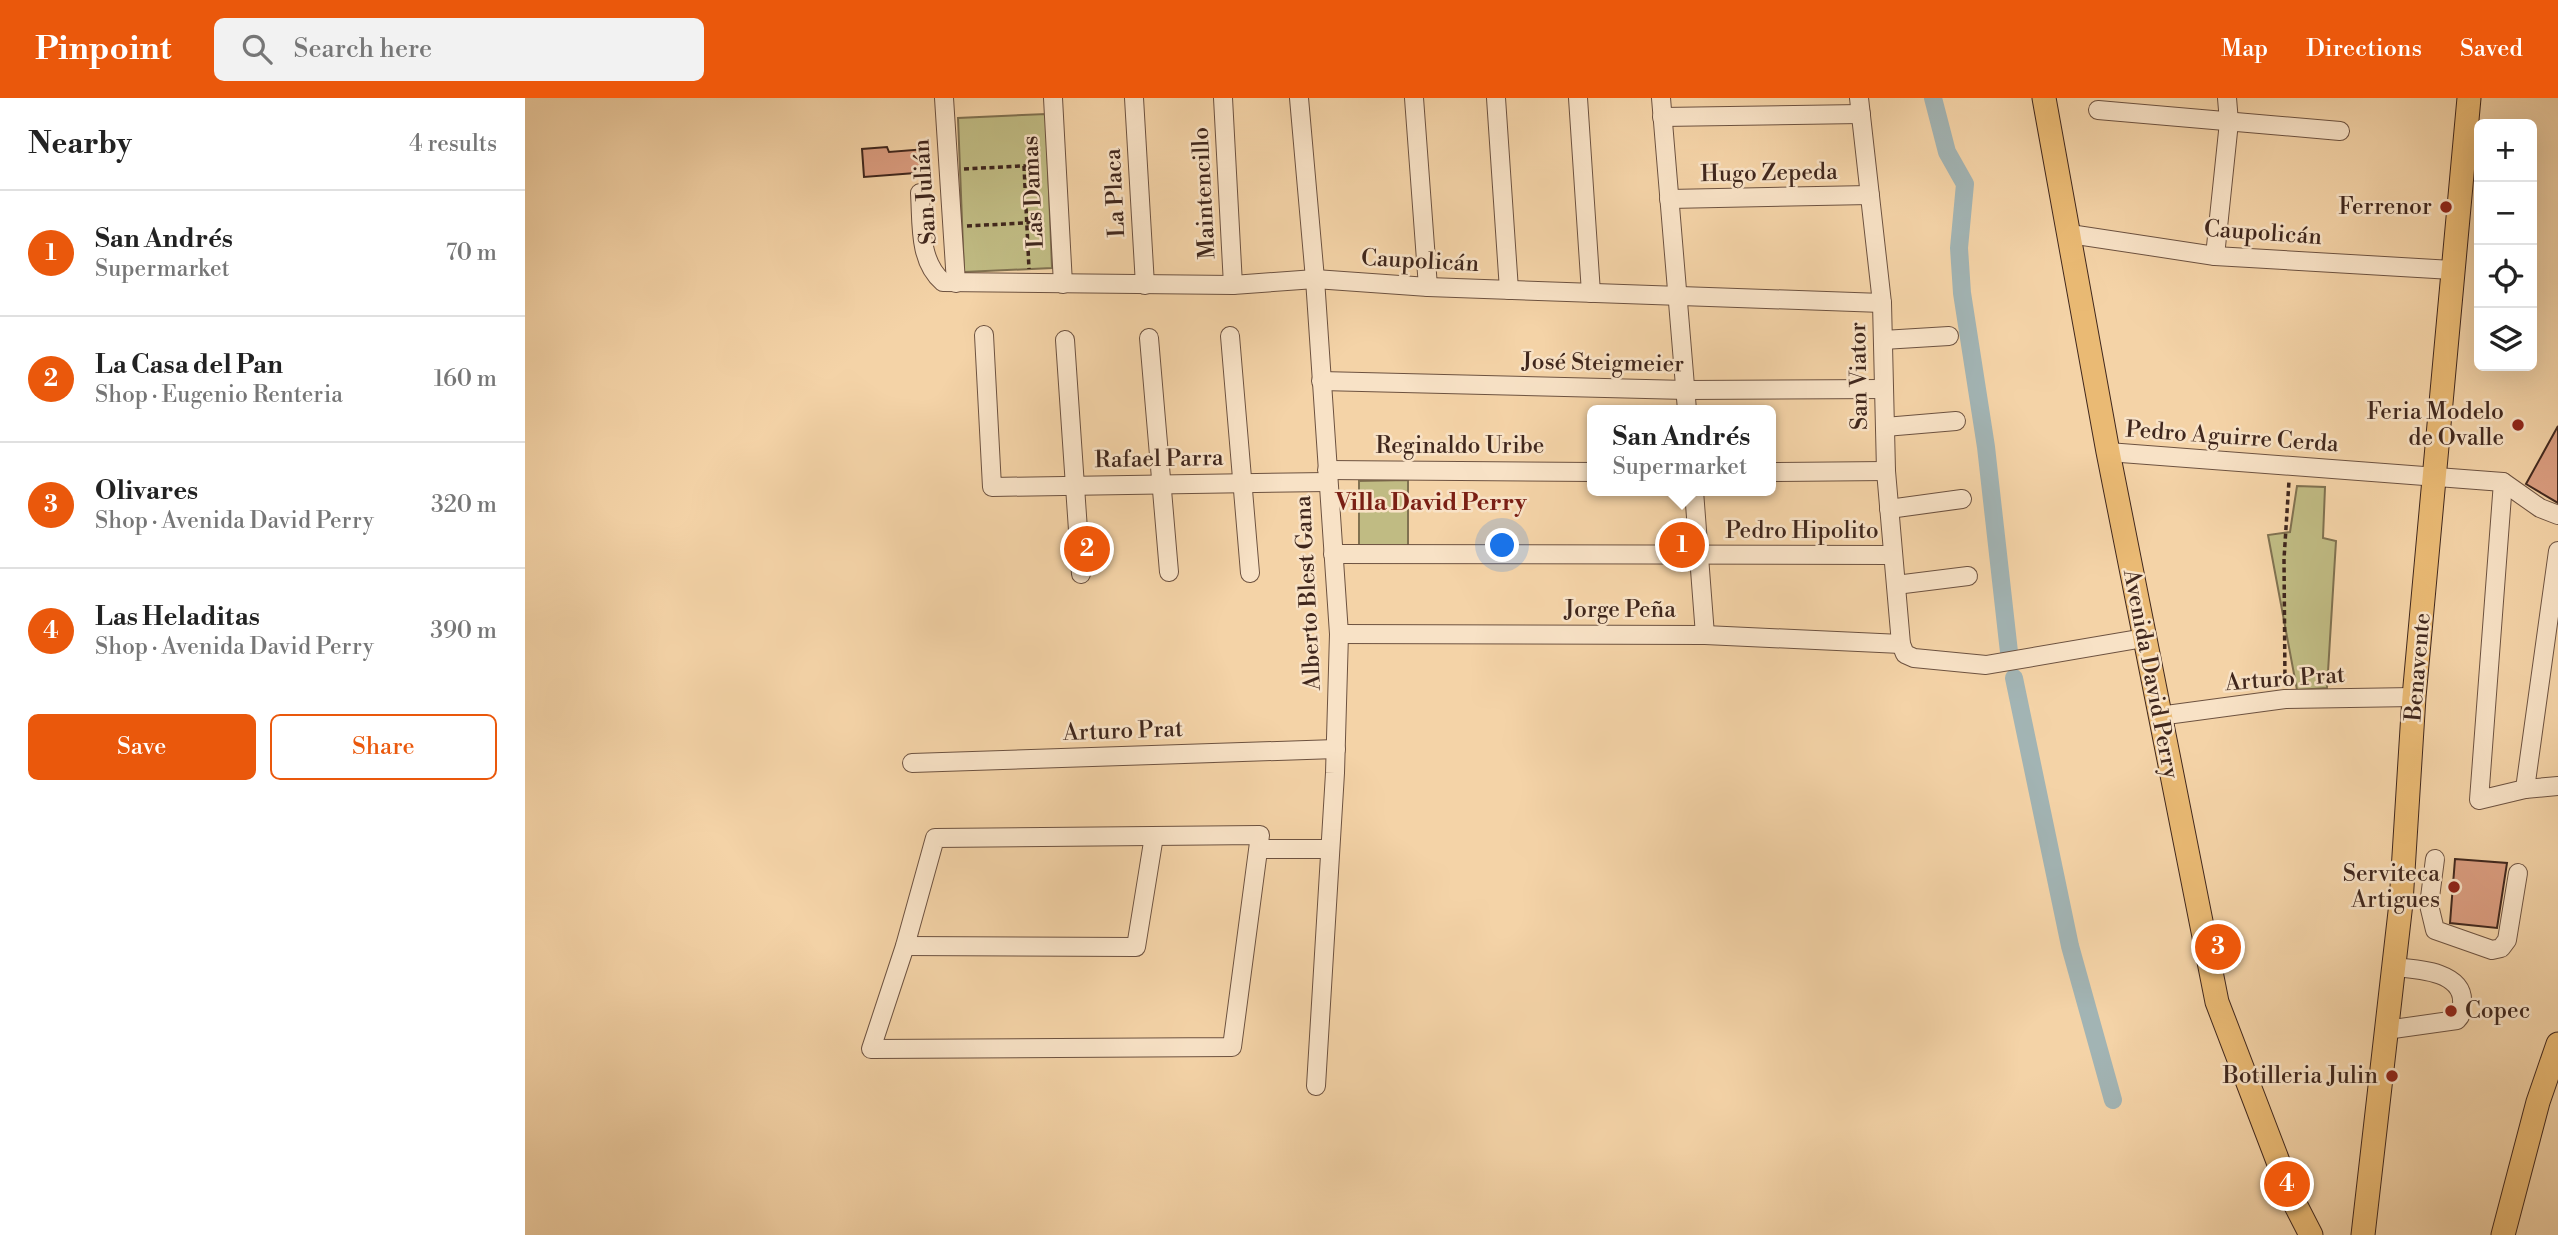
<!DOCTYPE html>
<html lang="en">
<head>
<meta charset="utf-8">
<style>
	body { margin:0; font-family:"Libre Bodoni",serif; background:#f2f2f2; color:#222 }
	.controls { position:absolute; right:21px; top:21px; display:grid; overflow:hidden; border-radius:10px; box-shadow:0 7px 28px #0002 }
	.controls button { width:63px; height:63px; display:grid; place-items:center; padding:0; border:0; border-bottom:2px solid #e0e0e0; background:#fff; color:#222; font:35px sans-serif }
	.you { position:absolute; left:978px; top:448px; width:24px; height:24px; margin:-18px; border:5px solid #fff; border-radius:50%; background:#1a73e8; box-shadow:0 0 0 10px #1a73e833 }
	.badge { display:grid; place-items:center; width:46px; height:46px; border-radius:50%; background:#ea580c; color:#fff; font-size:23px; font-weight:700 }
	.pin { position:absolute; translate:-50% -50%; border:4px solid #fff; box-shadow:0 2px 7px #0006 }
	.popup { position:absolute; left:1062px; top:307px; width:189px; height:91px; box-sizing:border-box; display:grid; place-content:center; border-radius:10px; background:#fff; filter:drop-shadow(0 2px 5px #0005); font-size:23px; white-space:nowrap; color:#767676 }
	.popup b { font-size:26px; color:#222 }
	.popup::after { content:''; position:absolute; left:50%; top:100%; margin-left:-14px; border:14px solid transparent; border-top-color:#fff }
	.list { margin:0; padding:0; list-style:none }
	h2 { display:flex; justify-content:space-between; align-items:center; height:91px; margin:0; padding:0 28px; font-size:30px }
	h2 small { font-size:23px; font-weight:400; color:#767676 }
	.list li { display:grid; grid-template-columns:46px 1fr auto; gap:21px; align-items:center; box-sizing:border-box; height:126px; padding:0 28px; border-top:2px solid #e0e0e0 }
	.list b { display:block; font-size:26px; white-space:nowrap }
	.list p { margin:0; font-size:23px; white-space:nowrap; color:#767676 }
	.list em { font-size:23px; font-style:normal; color:#767676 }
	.actions { display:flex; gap:14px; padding:21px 28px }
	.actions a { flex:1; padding:16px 0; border:2px solid #ea580c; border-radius:10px; text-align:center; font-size:24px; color:#ea580c }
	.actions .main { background:#ea580c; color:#fff }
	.icon { flex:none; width:38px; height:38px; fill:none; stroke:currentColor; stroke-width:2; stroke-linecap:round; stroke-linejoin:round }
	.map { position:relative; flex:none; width:2033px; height:1137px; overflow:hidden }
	header { display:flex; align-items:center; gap:42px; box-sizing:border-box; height:98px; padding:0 35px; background:#ea580c; color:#fff }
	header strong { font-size:33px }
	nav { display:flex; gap:38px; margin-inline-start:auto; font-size:24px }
	.search { width:490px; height:63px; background:#f2f2f2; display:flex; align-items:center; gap:18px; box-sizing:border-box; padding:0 24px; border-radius:10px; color:#767676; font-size:26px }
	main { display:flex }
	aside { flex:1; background:#fff }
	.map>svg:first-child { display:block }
</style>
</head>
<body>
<header>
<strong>Pinpoint</strong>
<div class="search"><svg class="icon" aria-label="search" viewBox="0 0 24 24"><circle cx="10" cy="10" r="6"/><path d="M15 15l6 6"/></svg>Search here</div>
<nav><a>Map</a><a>Directions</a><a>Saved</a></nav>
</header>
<main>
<aside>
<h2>Nearby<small>4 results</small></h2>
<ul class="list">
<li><span class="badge">1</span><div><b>San Andrés</b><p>Supermarket</p></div><em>70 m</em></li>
<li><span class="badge">2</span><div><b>La Casa del Pan</b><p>Shop · Eugenio Renteria</p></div><em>160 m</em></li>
<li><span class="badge">3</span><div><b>Olivares</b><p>Shop · Avenida David Perry</p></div><em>320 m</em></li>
<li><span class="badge">4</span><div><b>Las Heladitas</b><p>Shop · Avenida David Perry</p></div><em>390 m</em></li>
</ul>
<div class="actions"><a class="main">Save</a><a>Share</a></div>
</aside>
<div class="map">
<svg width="2033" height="1137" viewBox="0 0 2033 1137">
	<rect width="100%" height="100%" fill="#f4d3a7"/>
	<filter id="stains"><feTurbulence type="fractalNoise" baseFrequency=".00286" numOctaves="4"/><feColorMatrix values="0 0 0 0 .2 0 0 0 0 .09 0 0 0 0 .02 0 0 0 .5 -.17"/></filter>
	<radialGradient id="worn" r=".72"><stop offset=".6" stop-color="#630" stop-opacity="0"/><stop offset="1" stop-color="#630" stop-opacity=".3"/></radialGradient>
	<!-- green -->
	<g fill="#c0bb83" stroke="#807150" stroke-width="2">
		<path d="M521 16 527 170 439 174 433 20Z"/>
		<path d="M883 382V452H834V383Z"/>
		<path d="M1772 388 1800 389 1798 440 1811 443 1802 590 1772 592 1743 437 1765 434Z"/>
	</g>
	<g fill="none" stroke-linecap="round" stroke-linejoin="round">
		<!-- canal -->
		<g stroke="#a2b4b4" stroke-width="18">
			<path d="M1408 0 1422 54 1440 86 1434 150 1437 195 1461 349 1484 554"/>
			<path d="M1489 580 1545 848 1588 1002"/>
		</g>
	</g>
	<!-- building -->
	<g fill="#db9d80" stroke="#40271d" stroke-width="2">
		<path d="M362 49 364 54 401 51 403 74 339 79 337 51Z"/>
		<path d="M2033 328V405L2001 386Z"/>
		<path d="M1930 761 1982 765 1972 830 1925 825Z"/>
	</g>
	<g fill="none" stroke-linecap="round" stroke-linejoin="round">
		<defs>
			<g id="minor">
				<path d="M419 0 431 185"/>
				<path d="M528 0 538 186"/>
				<path d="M609 0 620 187"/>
				<path d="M698 0 708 187"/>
				<path d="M774 0 790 181 814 536 810 675 791 988"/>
				<path d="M889 0 903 189"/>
				<path d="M971 0 984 192"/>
				<path d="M1053 0 1066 195"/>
				<path d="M1136 0 1162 312"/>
				<path d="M1334 0 1357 205 1361 373 1376 546 1380 556 1389 560 1461 567 1619 540"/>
				<path d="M1573 12 1815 33"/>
				<path d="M1137 19 1336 16"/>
				<path d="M395 95C397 124 393 163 418 184L708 187 790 181 903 189 1357 205"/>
				<path d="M1144 101 1345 97"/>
				<path d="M1545 136 1690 158 1927 172"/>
				<path d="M1690 158 1704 24 1702 0"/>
				<path d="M459 237 467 389 802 384"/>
				<path d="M705 238 725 475"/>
				<path d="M624 240 644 474"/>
				<path d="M540 242 556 476"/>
				<path d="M1358 242 1424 238"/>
				<path d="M796 283 1161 292 1359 291"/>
				<path d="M1360 329 1431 323"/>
				<path d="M1583 354 1978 384 2015 410 2033 417"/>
				<path d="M802 372 1068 374"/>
				<path d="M1246 374 1361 373"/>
				<path d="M1978 384 1954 702 2000 691 2033 688"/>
				<path d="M1169 393 1180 537"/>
				<path d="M1364 411 1437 401"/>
				<path d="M808 456 1368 457"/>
				<path d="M1371 487 1443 478"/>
				<path d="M814 536 1180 537 1376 546"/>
				<path d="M1634 618 1760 601 1889 599"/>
				<path d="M387 665 811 651"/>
				<path d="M2000 691 2033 453"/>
				<path d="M735 737 707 949 346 951 380 848 410 740Z"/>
				<path d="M735 751H805"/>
				<path d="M1910 761 1904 807 1910 832 1967 852 1976 850 1982 842 1993 775"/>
				<path d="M380 848 611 849 629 738"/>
				<path d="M1861 932 1932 922C1937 917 1937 913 1937 906 1940 873 1892 871 1867 869"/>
			</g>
			<g id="major">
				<path d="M1519 0 1583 354 1692 904 1767 1100 1786 1137"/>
				<path d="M1838 1137 1876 805 1889 599 1944 0"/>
				<path d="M1978 1137 2013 1004 2033 946"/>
			</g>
		</defs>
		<!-- minor casing -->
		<use href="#minor" stroke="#6d5240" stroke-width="20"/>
		<!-- major casing -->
		<use href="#major" stroke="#40271d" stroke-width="25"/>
		<!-- path -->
		<g stroke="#40271d" stroke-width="3.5" stroke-dasharray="5 3.5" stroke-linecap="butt">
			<path d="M499 68 504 171"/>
			<path d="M439 71 515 67"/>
			<path d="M442 128 518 124"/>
			<path d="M1760 585 1759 461 1764 383"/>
		</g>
		<!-- minor -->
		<use href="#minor" stroke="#f8e2c6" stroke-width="18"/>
		<!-- major -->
		<use href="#major" stroke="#eaba74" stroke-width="23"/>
	</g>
	<!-- markers -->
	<g fill="#8f2418" stroke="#f8e2c6" stroke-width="2.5">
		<circle cx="1921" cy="109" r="7"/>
		<circle cx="1993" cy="327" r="7"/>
		<circle cx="1929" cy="789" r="7"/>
		<circle cx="1926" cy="913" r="7"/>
		<circle cx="1867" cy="978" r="7"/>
	</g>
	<g text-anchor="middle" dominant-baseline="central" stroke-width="5" stroke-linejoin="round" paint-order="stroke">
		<!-- street labels -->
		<g font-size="23" fill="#40271d" stroke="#f8e2c6">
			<text transform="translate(1244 75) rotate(-1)">Hugo Zepeda</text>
			<text transform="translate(400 94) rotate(-94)">San Julián</text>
			<text transform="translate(508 94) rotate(-93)">Las Damas</text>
			<text transform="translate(590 95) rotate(-93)">La Placa</text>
			<text transform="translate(679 95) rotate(-93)">Maintencillo</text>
			<text transform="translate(1738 135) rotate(4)">Caupolicán</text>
			<text transform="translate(895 163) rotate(3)">Caupolicán</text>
			<text transform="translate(1078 265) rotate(1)">José Steigmeier</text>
			<text transform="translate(1334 278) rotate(-91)">San Viator</text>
			<text transform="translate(1707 339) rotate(4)">Pedro Aguirre Cerda</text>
			<text x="935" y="348">Reginaldo Uribe</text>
			<text transform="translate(634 361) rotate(-1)">Rafael Parra</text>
			<text x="1277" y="433">Pedro Hipolito</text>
			<text transform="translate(783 495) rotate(-93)">Alberto Blest Gana</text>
			<text x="1095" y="512">Jorge Peña</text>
			<text transform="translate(1893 569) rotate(-85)">Benavente</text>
			<text transform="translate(1626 576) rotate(79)">Avenida David Perry</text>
			<text transform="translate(1760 581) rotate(-4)">Arturo Prat</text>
			<text transform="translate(598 633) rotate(-2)">Arturo Prat</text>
		</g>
		<!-- poi labels -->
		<g font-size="23" fill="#40271d" stroke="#f8e2c6" text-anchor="end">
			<text x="1907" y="109">Ferrenor</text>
			<text x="1979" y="314">Feria Modelo<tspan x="1979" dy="26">de Ovalle</tspan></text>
			<text x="1915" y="776">Serviteca<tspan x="1915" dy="26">Artigues</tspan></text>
			<text x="1940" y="913" text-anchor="start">Copec</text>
			<text x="1853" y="978">Botilleria Julin</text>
		</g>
		<!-- neighbourhood labels -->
		<g font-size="24" font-weight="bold" fill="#7a1f14" stroke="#f8e2c6">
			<text x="906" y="405">Villa David Perry</text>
		</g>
	</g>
	<rect width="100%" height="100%" filter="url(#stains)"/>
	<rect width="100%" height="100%" fill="url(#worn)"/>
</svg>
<div class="controls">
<button>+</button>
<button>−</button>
<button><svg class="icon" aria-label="locate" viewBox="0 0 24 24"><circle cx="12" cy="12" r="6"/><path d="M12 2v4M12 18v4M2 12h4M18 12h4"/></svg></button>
<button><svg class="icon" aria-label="layers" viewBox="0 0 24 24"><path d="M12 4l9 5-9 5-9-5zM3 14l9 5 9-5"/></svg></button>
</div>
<div class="you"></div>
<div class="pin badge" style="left:1157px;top:447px">1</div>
<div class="popup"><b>San Andrés</b>Supermarket</div>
<div class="pin badge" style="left:562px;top:451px">2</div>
<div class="pin badge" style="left:1693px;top:849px">3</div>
<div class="pin badge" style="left:1762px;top:1086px">4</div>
</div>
</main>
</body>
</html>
